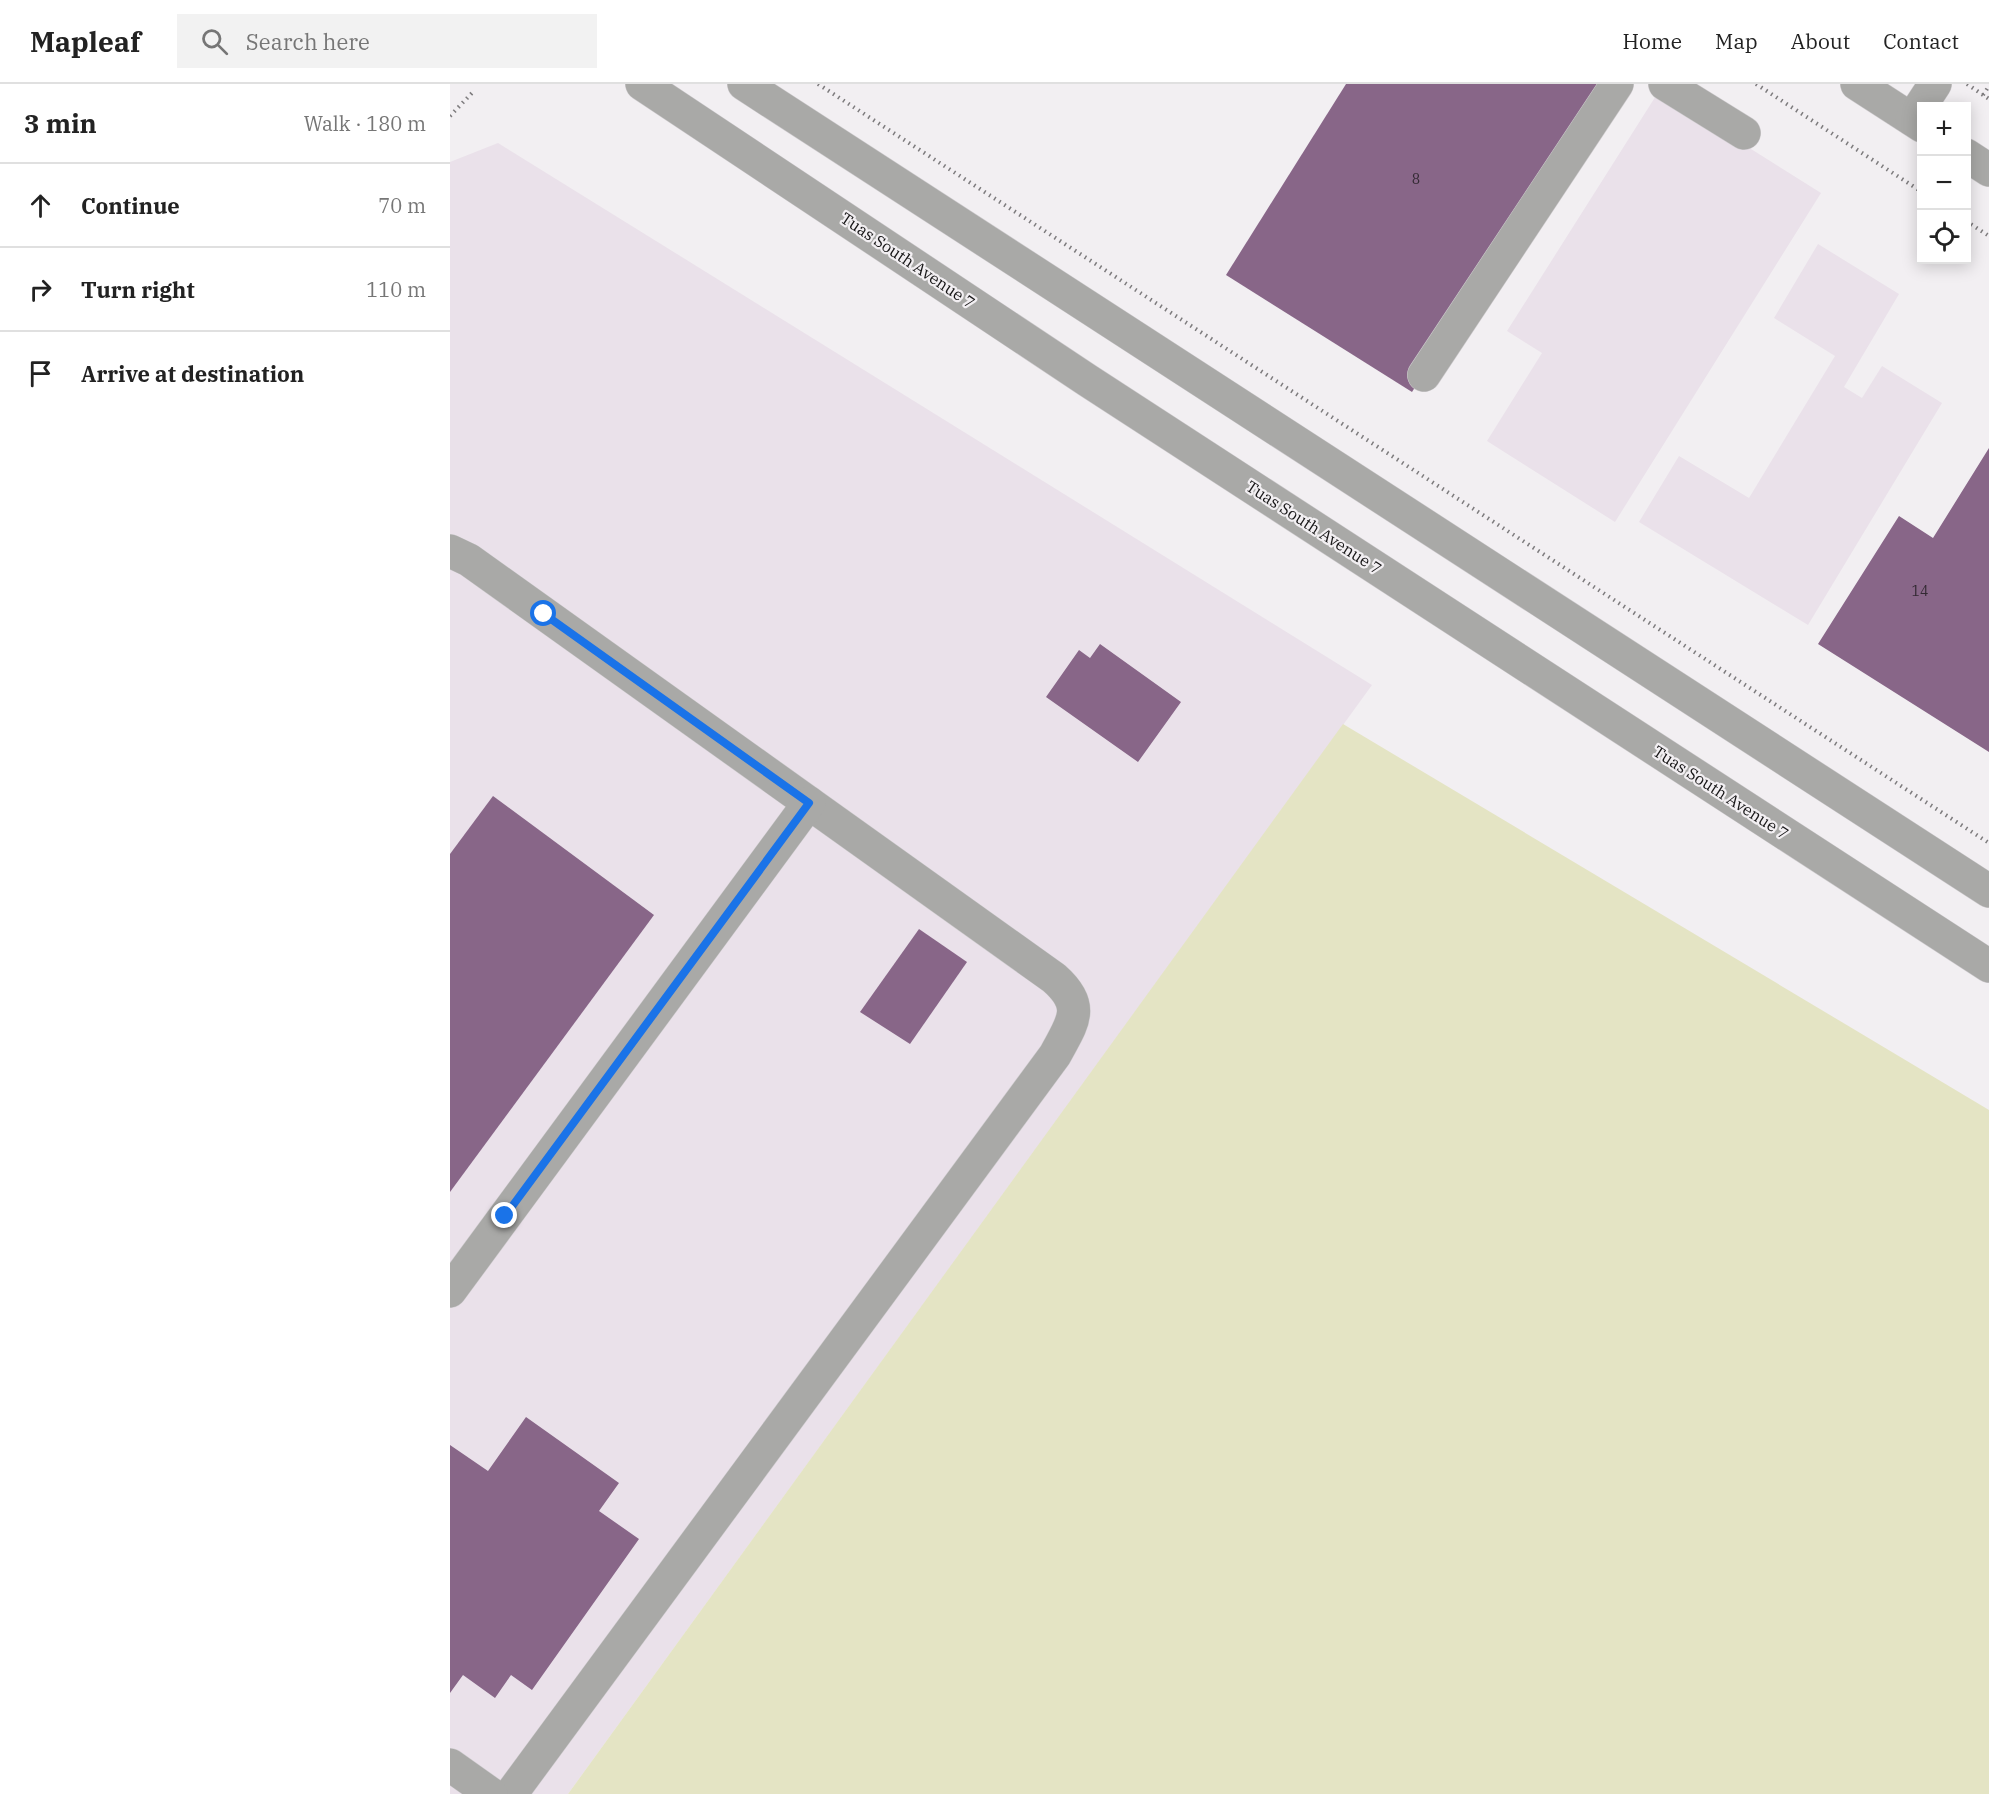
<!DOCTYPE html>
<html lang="en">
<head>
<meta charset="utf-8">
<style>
	body { margin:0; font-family:"IBM Plex Serif",serif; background:#f2f2f2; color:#222 }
	.controls { position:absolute; right:18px; top:18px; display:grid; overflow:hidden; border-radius:0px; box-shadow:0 3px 15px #0003 }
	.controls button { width:54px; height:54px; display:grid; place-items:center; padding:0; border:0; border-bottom:2px solid #e0e0e0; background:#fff; color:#222; font:30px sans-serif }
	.stop { position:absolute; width:18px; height:18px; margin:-14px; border:4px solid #1a73e8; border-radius:50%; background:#fff }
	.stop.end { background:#1a73e8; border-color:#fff; box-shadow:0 2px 6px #0008 }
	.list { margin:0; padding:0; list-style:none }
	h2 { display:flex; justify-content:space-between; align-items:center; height:78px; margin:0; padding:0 24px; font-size:26px }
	h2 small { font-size:20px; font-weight:400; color:#767676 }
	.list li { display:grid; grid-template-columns:39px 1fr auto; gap:18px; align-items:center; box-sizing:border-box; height:84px; padding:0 24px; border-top:2px solid #e0e0e0 }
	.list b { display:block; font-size:22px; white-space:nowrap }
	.list em { font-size:20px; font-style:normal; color:#767676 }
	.icon { flex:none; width:33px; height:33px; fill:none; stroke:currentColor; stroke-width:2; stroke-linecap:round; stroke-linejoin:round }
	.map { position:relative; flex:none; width:1539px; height:1710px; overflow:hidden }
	header { display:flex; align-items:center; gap:36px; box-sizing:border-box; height:84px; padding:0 30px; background:#fff; border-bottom:2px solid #e0e0e0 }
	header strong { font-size:28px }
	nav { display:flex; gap:33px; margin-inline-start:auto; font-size:21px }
	.search { width:420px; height:54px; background:#f2f2f2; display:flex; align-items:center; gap:15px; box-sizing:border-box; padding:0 21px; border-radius:0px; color:#767676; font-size:22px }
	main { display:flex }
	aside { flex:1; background:#fff }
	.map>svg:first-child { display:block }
</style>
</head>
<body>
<header>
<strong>Mapleaf</strong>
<div class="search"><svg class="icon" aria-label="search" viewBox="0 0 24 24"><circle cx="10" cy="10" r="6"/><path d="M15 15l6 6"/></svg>Search here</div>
<nav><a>Home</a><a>Map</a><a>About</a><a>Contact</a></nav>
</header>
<main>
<aside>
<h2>3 min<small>Walk · 180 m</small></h2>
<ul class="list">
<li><svg class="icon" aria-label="ahead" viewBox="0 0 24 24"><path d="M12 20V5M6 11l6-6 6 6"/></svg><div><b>Continue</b></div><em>70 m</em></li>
<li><svg class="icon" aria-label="right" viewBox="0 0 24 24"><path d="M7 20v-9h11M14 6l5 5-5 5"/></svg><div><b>Turn right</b></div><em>110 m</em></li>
<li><svg class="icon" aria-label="arrive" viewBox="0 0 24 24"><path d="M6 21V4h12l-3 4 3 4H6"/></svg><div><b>Arrive at destination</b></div></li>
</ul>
</aside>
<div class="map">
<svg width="1539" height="1710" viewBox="0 0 1539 1710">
	<rect width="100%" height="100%" fill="#f2eff2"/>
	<!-- built -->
	<g fill="#eae1ea">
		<path d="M1209 7 1371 109 1165 438 1037 357 1092 269 1057 247Z"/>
		<path d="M48 59 922 601 118 1710H0V78Z"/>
		<path d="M1368 160 1449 210 1394 303 1412 314 1432 282 1492 319 1358 541 1189 438 1229 372 1299 414 1385 272 1324 234Z"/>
	</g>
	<!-- green -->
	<path fill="#e4e4c4" d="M893 640 1539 1026V1710H118Z"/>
	<!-- building -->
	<g fill="#868">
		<path d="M896 0H1155L962 308 776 191Z"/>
		<path d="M1539 364V668L1368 560 1449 432 1483 454Z"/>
		<path d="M650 560 731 618 688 678 596 613 629 566 640 574Z"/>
		<path d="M43 712 204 831 0 1108V770Z"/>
		<path d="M469 845 517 878 460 960 410 928Z"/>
		<path d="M76 1333 169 1399 149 1427 189 1455 82 1606 61 1591 45 1614 13 1591 0 1609V1361L38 1387Z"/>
	</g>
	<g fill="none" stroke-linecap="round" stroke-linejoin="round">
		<defs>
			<g id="minor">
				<path d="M192 0 637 296 1539 882"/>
				<path d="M294 0 1539 807"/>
				<path d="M1215 0 1294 49"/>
				<path d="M1407 0 1472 42"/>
				<path d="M1462 35 1485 0"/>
				<path d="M1516 71 1539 86"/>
				<path d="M974 291 1167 0"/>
				<path d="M0 467 19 476 604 894C637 923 622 939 605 971L61 1710"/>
				<path d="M0 1207 359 719"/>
				<path d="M0 1681 41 1710"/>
			</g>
		</defs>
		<!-- minor casing -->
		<use href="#minor" stroke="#cfcccf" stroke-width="34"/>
		<!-- path -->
		<g stroke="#7d7b7d" stroke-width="4" stroke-dasharray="1.5 4.5" stroke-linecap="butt">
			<path d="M368 0 1539 759"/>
			<path d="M1306 0 1472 108"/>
			<path d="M1517 0 1539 15"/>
			<path d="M1533 11 1539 2"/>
			<path d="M0 32 22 9"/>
			<path d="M1516 137 1539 152"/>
		</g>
		<!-- minor -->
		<use href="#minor" stroke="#a9a9a7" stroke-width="33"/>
	</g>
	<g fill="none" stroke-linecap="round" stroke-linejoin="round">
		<!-- route -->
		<path stroke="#1a73e8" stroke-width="8" d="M55 1132 359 719 94 530"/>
	</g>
	<g text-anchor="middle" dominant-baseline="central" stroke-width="4.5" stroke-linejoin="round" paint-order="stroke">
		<!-- number labels -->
		<g font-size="14" fill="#322932">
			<text x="966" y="95">8</text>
			<text x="1470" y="507">14</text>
		</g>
		<!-- street labels -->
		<g font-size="16" fill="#161516" stroke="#f2eff2">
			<text transform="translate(458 176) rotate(34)">Tuas South Avenue 7</text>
			<text transform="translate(864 443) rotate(33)">Tuas South Avenue 7</text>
			<text transform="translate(1271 708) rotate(33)">Tuas South Avenue 7</text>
		</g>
	</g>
</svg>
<div class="controls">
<button>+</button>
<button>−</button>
<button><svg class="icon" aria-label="locate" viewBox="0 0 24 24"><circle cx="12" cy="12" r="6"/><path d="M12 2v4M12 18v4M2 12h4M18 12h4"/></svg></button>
</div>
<div class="stop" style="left:94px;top:530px"></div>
<div class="stop end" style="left:55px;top:1132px"></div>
</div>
</main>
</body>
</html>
